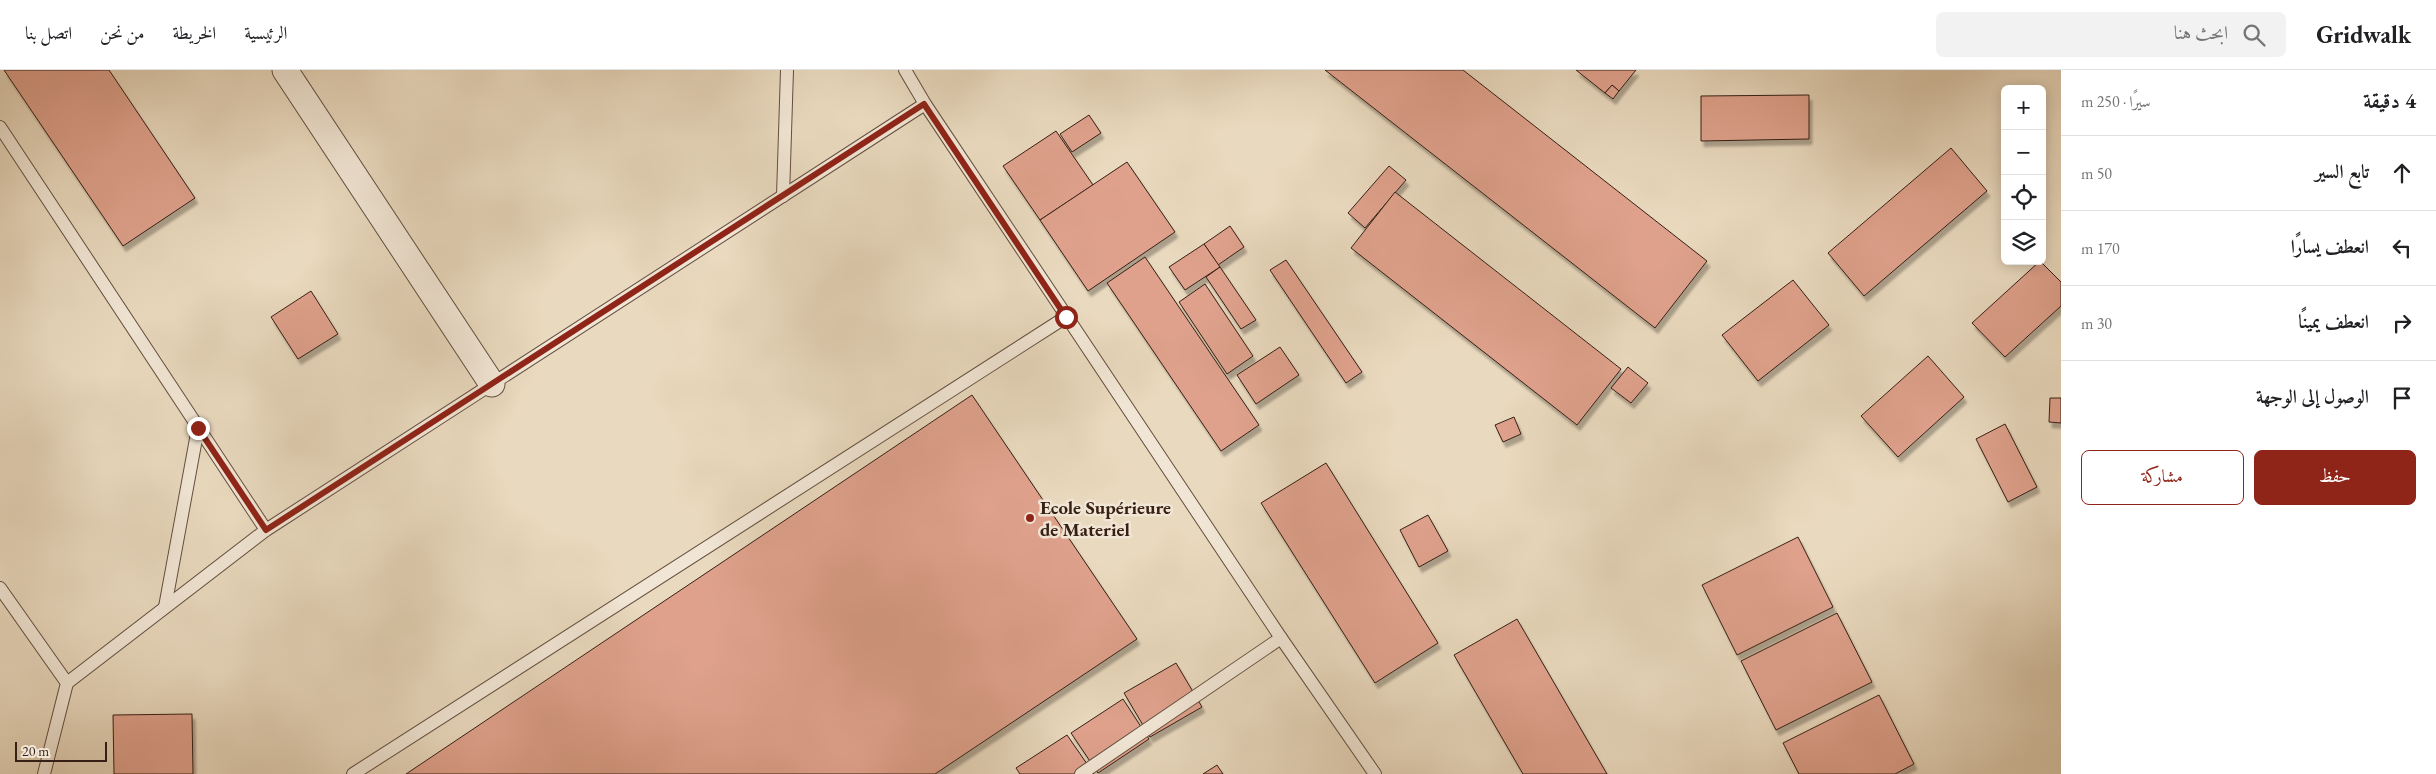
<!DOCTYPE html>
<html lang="ar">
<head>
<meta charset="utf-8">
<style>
	body { margin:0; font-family:"EB Garamond",Amiri,serif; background:#f2f2f2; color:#202124; direction:rtl }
	.controls { position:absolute; right:15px; top:15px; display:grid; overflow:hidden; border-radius:8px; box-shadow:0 2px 12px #0003 }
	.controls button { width:45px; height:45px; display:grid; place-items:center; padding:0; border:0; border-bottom:1px solid #e0e0e0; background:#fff; color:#202124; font:25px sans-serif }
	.scale { position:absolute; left:15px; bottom:12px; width:92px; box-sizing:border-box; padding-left:5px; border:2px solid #361f15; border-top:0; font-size:14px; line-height:18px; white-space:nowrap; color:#361f15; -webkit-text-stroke:4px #f1e6d5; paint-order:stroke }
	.stop { position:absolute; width:15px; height:15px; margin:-11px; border:4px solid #8f2418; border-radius:50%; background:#fff }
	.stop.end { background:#8f2418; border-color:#fff; box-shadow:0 1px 5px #0008 }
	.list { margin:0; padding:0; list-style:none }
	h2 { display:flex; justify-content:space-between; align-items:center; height:65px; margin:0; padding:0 20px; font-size:21px }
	h2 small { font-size:16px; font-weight:400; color:#757577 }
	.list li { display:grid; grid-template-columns:32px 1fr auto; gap:15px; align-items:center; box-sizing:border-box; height:75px; padding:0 20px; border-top:1px solid #e0e0e0 }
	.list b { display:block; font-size:19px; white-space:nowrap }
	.list em { font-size:16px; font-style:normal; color:#757577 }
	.actions { display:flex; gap:10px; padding:15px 20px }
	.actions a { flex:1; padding:11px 0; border:1px solid #8f2418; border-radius:8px; text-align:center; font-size:18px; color:#8f2418 }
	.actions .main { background:#8f2418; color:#fff }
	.icon { flex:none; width:28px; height:28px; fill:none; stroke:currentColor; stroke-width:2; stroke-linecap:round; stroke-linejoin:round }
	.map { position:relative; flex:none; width:2061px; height:704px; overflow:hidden; direction:ltr }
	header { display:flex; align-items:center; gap:30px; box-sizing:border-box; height:70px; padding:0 25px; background:#fff; border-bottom:1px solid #e0e0e0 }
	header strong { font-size:24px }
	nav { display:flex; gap:28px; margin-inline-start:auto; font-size:18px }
	.search { width:350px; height:45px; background:#f2f2f2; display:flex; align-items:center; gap:12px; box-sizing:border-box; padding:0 18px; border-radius:8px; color:#757577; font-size:19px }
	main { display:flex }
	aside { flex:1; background:#fff }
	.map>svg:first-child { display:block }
</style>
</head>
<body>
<header>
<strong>Gridwalk</strong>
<div class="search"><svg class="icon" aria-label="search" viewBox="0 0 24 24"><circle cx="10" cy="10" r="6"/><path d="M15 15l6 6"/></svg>ابحث هنا</div>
<nav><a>الرئيسية</a><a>الخريطة</a><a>من نحن</a><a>اتصل بنا</a></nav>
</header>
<main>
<aside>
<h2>4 دقيقة<small>سيرًا · 250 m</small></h2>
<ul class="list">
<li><svg class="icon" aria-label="ahead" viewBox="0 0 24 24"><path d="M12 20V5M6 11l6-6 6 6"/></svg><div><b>تابع السير</b></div><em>50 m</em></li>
<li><svg class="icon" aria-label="left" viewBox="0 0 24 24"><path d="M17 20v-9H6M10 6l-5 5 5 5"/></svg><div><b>انعطف يسارًا</b></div><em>170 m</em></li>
<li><svg class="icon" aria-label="right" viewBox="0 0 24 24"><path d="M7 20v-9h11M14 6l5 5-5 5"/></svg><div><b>انعطف يمينًا</b></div><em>30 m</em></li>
<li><svg class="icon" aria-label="arrive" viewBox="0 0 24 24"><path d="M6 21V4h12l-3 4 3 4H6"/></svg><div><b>الوصول إلى الوجهة</b></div></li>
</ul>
<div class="actions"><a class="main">حفظ</a><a>مشاركة</a></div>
</aside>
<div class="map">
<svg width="2061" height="704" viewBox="0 0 2061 704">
	<defs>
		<filter id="shadow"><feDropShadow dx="3" dy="5.5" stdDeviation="1" flood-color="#0004"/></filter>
	</defs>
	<rect width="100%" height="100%" fill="#e9d9be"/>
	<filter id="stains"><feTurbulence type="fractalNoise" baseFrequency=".004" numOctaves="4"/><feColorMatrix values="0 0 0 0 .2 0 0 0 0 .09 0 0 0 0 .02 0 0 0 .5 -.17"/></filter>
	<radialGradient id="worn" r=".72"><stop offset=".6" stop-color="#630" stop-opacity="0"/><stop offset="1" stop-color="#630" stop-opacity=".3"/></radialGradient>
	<!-- building -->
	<g fill="#dfa18c" stroke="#361f15" filter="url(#shadow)">
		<path d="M4 0H109L195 128 123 176Z"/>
		<path d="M1325 0H1463L1707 191 1655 258Z"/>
		<path d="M1576 0H1636L1619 21 1612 15 1605 23Z"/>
		<path d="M1612 15 1619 21 1613 29 1605 23Z"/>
		<path d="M1809 25V69L1701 71V26Z"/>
		<path d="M1089 45 1101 63 1072 82 1060 64Z"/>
		<path d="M1056 61 1093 115 1040 150 1003 96Z"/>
		<path d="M1951 78 1987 121 1864 226 1828 183Z"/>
		<path d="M1127 92 1175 162 1088 221 1040 150Z"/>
		<path d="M1389 96 1406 110 1365 158 1348 143Z"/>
		<path d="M1395 122 1621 299 1577 355 1351 178Z"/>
		<path d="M1230 156 1244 177 1218 195 1204 174Z"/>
		<path d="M1204 174 1220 197 1185 220 1169 197Z"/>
		<path d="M1145 187 1259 355 1221 381 1107 213Z"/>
		<path d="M1286 190 1362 302 1346 313 1270 200Z"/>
		<path d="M2040 191 2061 212V236L2005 287 1972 253Z"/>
		<path d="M1220 197 1256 250 1241 259 1206 207Z"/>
		<path d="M1793 210 1829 255 1758 311 1722 265Z"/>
		<path d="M1205 214 1253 286 1227 304 1179 232Z"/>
		<path d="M311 221 338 264 298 289 271 247Z"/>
		<path d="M1280 277 1299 305 1256 334 1237 305Z"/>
		<path d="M1928 286 1964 327 1898 387 1861 346Z"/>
		<path d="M1628 297 1648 313 1631 333 1611 318Z"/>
		<path d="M972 325 1137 569 935 704H406Z"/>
		<path d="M2050 328H2061V353L2049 352Z"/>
		<path d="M1514 347 1521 364 1503 372 1495 355Z"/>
		<path d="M2005 354 2037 417 2008 432 1976 369Z"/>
		<path d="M1326 393 1438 573 1375 613 1261 433Z"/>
		<path d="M1428 445 1448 481 1419 497 1400 460Z"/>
		<path d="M1798 467 1833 537 1737 585 1702 515Z"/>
		<path d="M1837 543 1872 612 1776 660 1741 591Z"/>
		<path d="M1517 549 1607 704H1523L1454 585Z"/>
		<path d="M1176 593 1202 637 1150 667 1124 623Z"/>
		<path d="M1879 625 1914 694 1895 704H1799L1783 673Z"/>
		<path d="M1123 629 1149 669 1098 703 1071 663Z"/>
		<path d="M192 644 193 704H114L113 645Z"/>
		<path d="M1067 665 1094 704H1020L1016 698Z"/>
		<path d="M1217 695 1223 704H1203Z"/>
	</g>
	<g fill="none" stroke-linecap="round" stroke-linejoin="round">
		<defs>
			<g id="service">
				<path d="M905 0 925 34 1281 568 1375 704"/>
				<path d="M0 57 266 460"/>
				<path d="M783 126 787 0"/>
				<path d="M0 518 67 613 44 704"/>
				<path d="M165 537 198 358"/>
				<path d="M67 613 266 460 925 34"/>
				<path d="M353 704 1066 247"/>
				<path d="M1081 704 1281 568"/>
			</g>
			<path id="minor" d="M285 0 492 314"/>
		</defs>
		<!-- service casing -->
		<use href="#service" stroke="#634e3f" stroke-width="14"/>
		<!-- minor casing -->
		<use href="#minor" stroke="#634e3f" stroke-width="27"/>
		<!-- service -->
		<use href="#service" stroke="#f1e6d5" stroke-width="12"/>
		<!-- minor -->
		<use href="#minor" stroke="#f1e6d5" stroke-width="25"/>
	</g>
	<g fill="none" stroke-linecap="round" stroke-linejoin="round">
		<!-- route -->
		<path stroke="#8f2418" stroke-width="6" d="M198 358 266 460 924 34 1066 247"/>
	</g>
	<!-- markers -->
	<circle fill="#8f2418" stroke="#f1e6d5" stroke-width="2" cx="1030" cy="448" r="5"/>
	<g text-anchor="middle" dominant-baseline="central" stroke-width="5" stroke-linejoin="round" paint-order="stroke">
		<!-- poi labels -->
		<g font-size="19" font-weight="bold" fill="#361f15" stroke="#f1e6d5" text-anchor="start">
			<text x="1040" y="437">Ecole Supérieure<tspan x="1040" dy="22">de Materiel</tspan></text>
		</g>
	</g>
	<rect width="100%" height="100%" filter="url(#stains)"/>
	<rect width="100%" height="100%" fill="url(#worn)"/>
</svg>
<div class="controls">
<button>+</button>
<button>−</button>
<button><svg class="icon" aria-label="locate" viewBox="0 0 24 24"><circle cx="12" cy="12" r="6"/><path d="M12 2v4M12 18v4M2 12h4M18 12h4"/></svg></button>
<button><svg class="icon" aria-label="layers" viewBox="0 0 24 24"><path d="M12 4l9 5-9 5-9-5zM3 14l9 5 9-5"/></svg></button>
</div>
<div class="scale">20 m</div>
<div class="stop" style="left:1066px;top:247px"></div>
<div class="stop end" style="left:198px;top:358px"></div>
</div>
</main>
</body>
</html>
